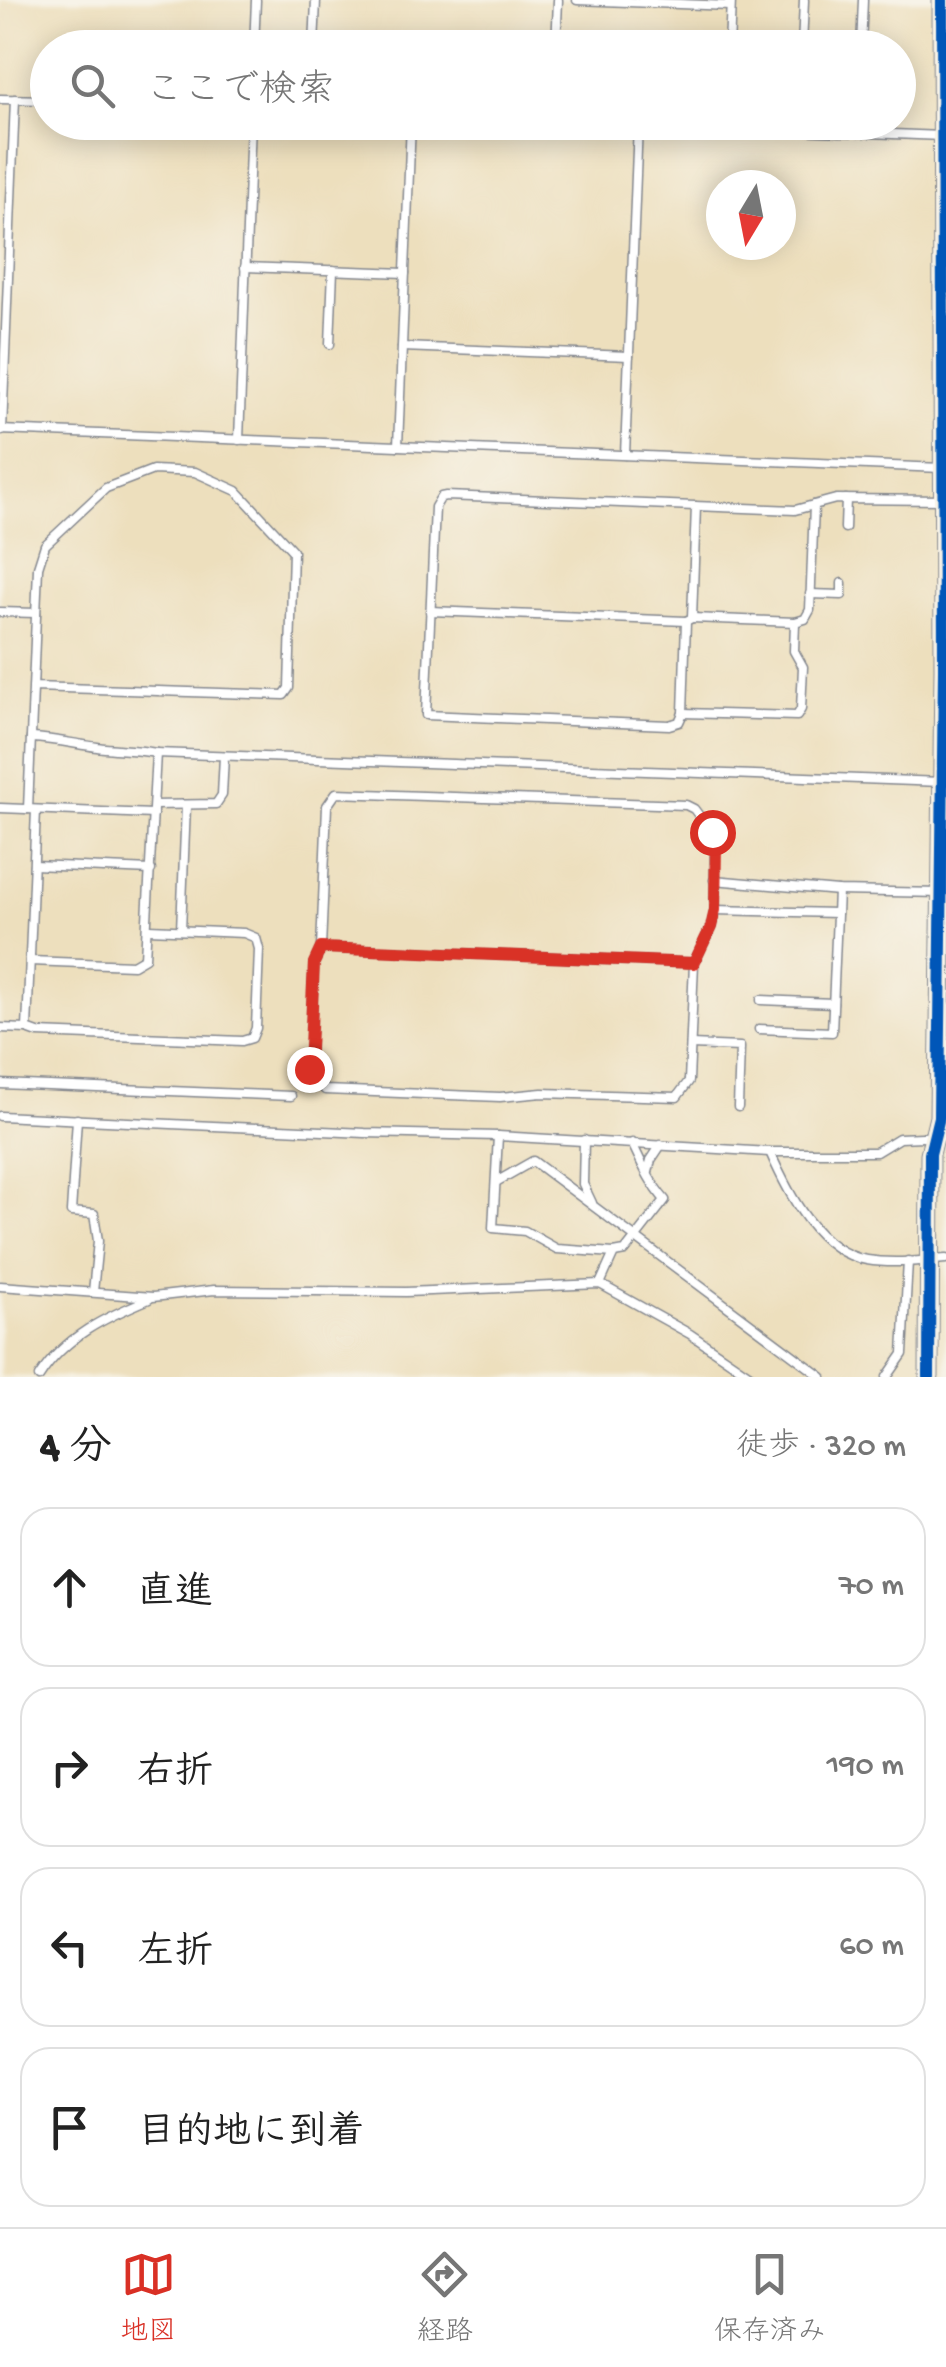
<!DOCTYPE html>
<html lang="ja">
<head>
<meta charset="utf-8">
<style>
	body { margin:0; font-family:"Gochi Hand","Klee One",sans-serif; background:#f2f2f2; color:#222 }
	.compass { position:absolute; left:706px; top:170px; width:90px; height:90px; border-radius:50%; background:#fff; box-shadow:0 5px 25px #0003; rotate:190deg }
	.stop { position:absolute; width:30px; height:30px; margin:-22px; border:8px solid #d93025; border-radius:50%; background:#fff }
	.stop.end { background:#d93025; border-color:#fff; box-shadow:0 2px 10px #0008 }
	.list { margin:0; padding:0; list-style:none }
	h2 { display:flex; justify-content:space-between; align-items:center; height:130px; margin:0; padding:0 40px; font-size:42px }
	h2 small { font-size:32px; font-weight:400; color:#767676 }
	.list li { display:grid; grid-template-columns:65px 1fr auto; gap:30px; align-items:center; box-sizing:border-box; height:160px; margin:0 20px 20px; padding:0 20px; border:2px solid #e0e0e0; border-radius:30px }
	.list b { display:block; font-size:38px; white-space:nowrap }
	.list em { font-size:32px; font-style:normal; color:#767676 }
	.icon { flex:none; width:55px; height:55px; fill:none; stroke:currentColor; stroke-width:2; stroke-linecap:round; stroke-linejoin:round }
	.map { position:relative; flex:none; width:946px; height:1377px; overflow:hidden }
	.search { position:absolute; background:#fff; box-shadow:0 5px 25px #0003; left:30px; right:30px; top:30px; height:110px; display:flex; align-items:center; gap:25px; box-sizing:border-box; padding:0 35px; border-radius:55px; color:#767676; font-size:38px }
	.sheet { height:850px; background:#fff }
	nav { display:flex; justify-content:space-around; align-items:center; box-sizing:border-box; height:140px; border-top:2px solid #e0e0e0; background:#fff; font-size:28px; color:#767676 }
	nav a { display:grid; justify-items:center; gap:5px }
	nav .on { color:#d93025 }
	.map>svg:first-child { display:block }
</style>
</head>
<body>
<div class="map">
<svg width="946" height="1377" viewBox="0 0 946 1377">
	<rect width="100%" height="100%" fill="#f7f3e8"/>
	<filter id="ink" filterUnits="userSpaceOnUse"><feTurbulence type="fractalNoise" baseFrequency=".01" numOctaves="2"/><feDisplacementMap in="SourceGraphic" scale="20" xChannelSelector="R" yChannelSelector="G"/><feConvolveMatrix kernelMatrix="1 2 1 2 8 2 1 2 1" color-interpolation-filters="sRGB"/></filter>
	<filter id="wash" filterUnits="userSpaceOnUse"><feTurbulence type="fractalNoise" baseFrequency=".0048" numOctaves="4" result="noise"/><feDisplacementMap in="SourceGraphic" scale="40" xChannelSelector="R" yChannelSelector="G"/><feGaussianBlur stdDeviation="2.25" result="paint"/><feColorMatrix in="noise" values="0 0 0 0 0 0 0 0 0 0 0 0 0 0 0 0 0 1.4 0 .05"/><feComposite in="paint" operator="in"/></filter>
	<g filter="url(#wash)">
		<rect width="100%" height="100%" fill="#eddfbd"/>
	</g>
	<g filter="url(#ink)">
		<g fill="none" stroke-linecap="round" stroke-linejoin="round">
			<defs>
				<g id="service">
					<path d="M577 0 730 6"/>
					<path d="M254 48 256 0"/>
					<path d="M314 48 316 0"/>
					<path d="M556 48 558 0"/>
					<path d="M729 48 731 0"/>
					<path d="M802 48 804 0"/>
					<path d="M861 48 863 0"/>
					<path d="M0 99 48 100"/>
					<path d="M601 122 942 136"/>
					<path d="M245 267 405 273"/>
					<path d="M330 344 333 270"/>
					<path d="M402 347 629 356"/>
					<path d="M0 430 942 468"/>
					<path d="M2 431 15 99"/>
					<path d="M239 440 251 122"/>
					<path d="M398 446 411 122"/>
					<path d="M625 455 638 124"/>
					<path d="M696 506 692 618 686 621 683 713 679 722 669 725 426 715 435 507 441 497 446 496 795 510 836 499 945 500"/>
					<path d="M845 528 846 499"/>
					<path d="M810 594 842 595V583"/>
					<path d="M430 611 686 621"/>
					<path d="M0 612 36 613"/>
					<path d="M692 618 795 622 805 619 810 610 814 505"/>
					<path d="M683 713 797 716 801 709 803 667 794 651 795 622"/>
					<path d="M31 738C54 739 75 744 97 747 117 750 136 749 156 753"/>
					<path d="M154 805 216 804 222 795 224 756"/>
					<path d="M0 808 153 814"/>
					<path d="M28 809C31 729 35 648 38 568V567L45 545 106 488 153 470 195 472 237 491 293 551 289 688 284 695 33 687"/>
					<path d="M34 865 151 870"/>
					<path d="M714 880 838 891 942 893"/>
					<path d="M715 910 837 913"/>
					<path d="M181 930 186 806"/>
					<path d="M321 948 314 963 309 1069 325 1090 500 1097 542 1093 677 1097 689 1081 694 963 711 927 715 910V837L694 809 686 805 336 793 327 806 321 948 694 963"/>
					<path d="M30 961 133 965 145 958 156 753 942 782"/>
					<path d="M761 1000 833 1003"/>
					<path d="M0 1028 27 1029 38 1033 242 1041 252 1038 256 1028 259 949 256 938 244 933 149 929"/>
					<path d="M27 1029 36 810"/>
					<path d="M759 1029 832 1032 838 891"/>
					<path d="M691 1045 740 1047 738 1107"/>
					<path d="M0 1084 291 1096"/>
					<path d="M0 1116 365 1133 498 1136 770 1152H876L899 1138 946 1136"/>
					<path d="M77 1119 71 1212 94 1214 98 1241 93 1292"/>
					<path d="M498 1136 493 1228 525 1231 557 1249 614 1253"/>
					<path d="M584 1140 583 1184 592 1203"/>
					<path d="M770 1152C788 1193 817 1252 867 1260 892 1264 920 1261 946 1259"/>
					<path d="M648 1172 651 1160 661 1145"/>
					<path d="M496 1182 533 1161 822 1377"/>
					<path d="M600 1284 614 1253 625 1251 665 1200C650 1183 642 1164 632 1143"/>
					<path d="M0 1286 153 1297 214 1290 406 1292 600 1284 690 1334 753 1377"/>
					<path d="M39 1377C65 1336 106 1317 149 1299"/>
					<path d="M887 1377 903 1354 908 1261"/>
				</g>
				<path id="tertiary" d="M929 1377 930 1154 939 1117 944 669 942 0"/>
			</defs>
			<!-- service casing -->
			<use href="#service" stroke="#84878e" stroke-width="11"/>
			<!-- tertiary casing -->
			<use href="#tertiary" stroke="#84878e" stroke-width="21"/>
			<!-- service -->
			<use href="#service" stroke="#fff" stroke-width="8"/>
			<!-- tertiary -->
			<use href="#tertiary" stroke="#fff" stroke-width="18"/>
			<defs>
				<path id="cycleway" d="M929 1377 930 1154 939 1117 944 669 942 0"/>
			</defs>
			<!-- cycleway casing -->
			<use href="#cycleway" stroke="#f7f3e8" stroke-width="19"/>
			<!-- cycleway -->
			<use href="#cycleway" stroke="#0057b8" stroke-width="12"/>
		</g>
	</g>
	<g fill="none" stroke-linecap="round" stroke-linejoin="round" filter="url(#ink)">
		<!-- route -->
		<path stroke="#d93025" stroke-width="12" d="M309 1069 314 963 321 948 694 963 711 927 715 910 716 843 712 832"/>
	</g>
</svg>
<svg class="compass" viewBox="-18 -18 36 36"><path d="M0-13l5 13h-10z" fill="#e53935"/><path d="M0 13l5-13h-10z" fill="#767676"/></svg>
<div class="stop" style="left:712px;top:832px"></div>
<div class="stop end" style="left:309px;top:1069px"></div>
<div class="search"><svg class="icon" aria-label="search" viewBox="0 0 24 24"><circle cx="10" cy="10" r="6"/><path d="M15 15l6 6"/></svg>ここで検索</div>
</div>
<section class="sheet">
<h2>4 分<small>徒歩 · 320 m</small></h2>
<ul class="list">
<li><svg class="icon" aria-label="ahead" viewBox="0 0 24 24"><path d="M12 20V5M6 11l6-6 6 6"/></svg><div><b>直進</b></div><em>70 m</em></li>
<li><svg class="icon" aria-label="right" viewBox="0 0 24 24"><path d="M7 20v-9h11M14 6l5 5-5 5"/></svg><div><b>右折</b></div><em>190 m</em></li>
<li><svg class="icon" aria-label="left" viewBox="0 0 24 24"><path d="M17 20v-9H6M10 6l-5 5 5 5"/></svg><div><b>左折</b></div><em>60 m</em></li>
<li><svg class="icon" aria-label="arrive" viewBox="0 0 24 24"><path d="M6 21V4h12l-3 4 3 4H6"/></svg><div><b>目的地に到着</b></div></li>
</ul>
</section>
<nav>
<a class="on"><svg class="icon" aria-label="map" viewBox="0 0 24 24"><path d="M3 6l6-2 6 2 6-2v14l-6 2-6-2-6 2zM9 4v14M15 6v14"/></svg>地図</a>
<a><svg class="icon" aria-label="directions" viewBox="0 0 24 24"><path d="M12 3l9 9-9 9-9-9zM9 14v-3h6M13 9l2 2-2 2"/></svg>経路</a>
<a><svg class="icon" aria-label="saved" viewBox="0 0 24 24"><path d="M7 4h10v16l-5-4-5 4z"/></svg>保存済み</a>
</nav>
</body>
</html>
